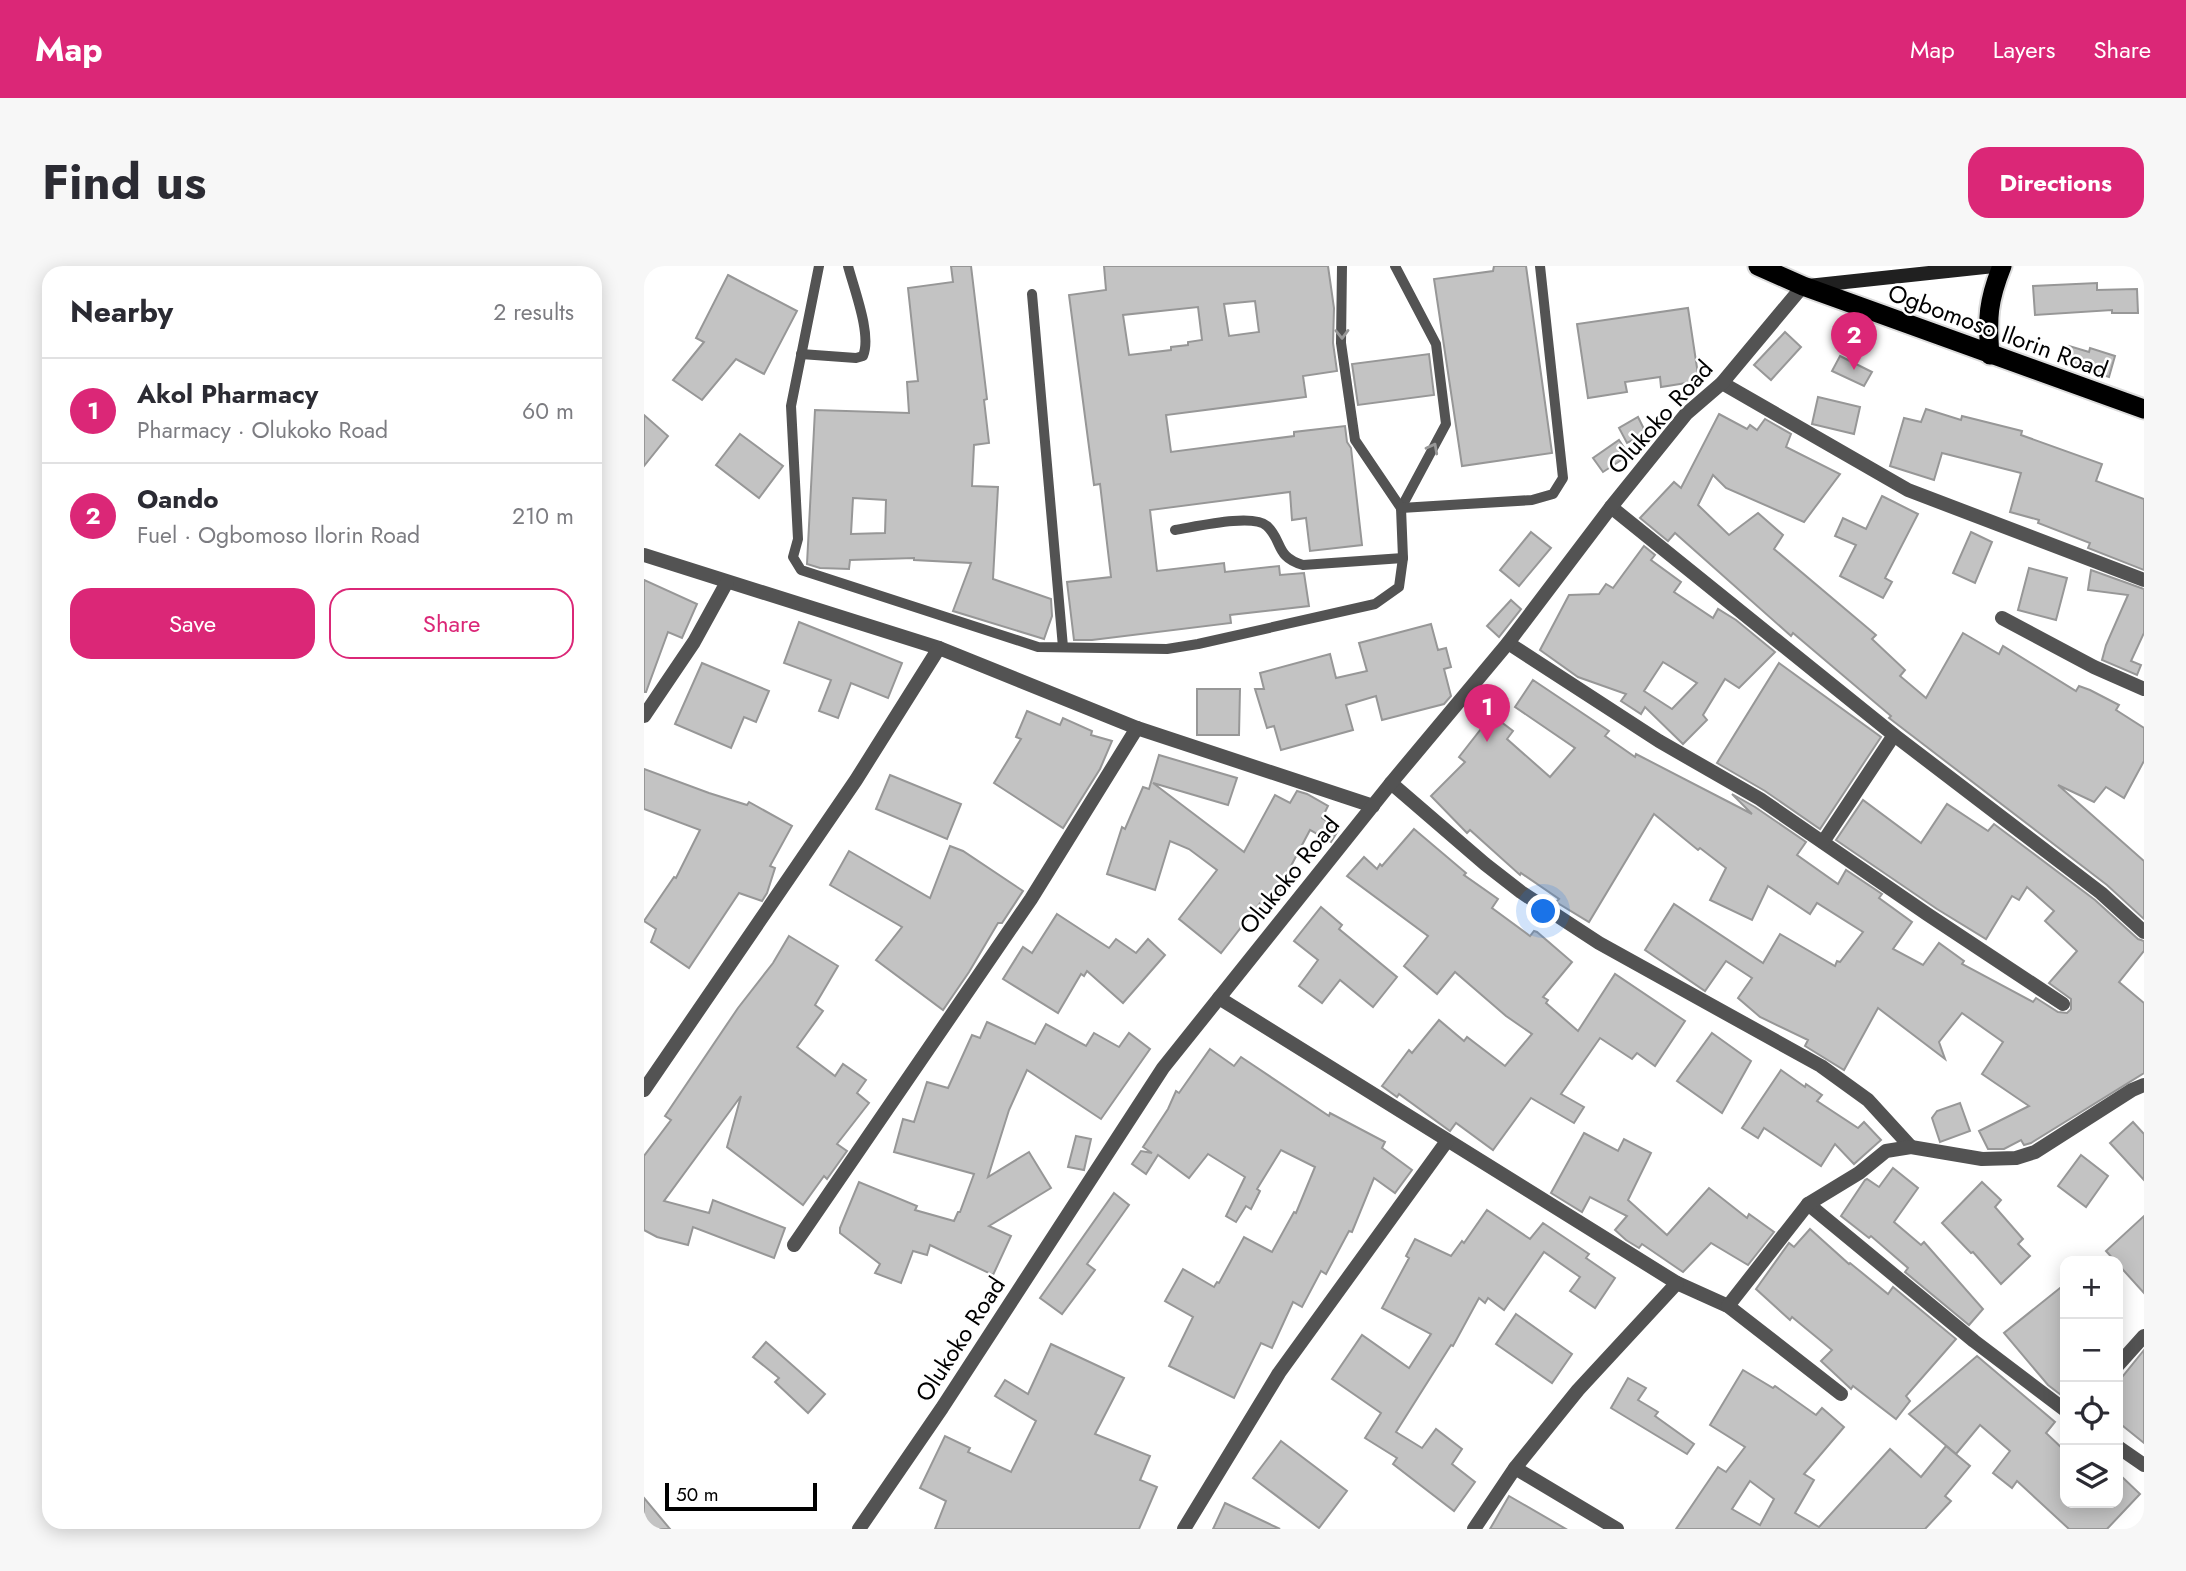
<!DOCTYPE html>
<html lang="en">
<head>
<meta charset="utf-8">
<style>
	body { margin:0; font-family:Jost,sans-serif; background:#f7f7f7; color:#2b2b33 }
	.controls { position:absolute; right:21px; bottom:21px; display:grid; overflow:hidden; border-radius:14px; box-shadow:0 4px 18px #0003 }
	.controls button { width:63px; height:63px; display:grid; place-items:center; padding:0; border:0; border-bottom:2px solid #e1e1e2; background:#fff; color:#2b2b33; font:35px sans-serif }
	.scale { position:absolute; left:21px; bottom:18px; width:152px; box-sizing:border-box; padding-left:7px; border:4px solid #000; border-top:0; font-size:19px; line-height:24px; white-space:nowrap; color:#000; -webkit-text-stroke:5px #fff; paint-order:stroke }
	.you { position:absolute; left:900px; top:646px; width:24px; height:24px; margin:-18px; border:5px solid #fff; border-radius:50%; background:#1a73e8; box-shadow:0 0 0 10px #1a73e833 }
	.badge { display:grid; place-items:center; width:46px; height:46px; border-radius:50%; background:#db2777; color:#fff; font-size:23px; font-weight:700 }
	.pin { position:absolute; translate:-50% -58px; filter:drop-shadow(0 2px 4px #0008) }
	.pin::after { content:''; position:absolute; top:37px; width:24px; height:21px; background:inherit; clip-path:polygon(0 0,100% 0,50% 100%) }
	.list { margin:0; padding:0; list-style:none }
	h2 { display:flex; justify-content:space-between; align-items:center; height:91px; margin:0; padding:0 28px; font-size:30px }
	h2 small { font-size:23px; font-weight:400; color:#7c7c81 }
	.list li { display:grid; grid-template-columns:46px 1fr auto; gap:21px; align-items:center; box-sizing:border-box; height:105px; padding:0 28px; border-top:2px solid #e1e1e2 }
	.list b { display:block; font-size:26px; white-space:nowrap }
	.list p { margin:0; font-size:23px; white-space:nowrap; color:#7c7c81 }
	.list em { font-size:23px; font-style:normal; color:#7c7c81 }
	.actions { display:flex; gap:14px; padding:21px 28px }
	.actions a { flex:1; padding:16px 0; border:2px solid #db2777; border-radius:21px; text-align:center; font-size:24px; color:#db2777 }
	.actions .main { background:#db2777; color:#fff }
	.icon { flex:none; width:38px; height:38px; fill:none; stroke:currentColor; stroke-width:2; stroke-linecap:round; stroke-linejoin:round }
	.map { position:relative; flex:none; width:1500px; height:1263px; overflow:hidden; border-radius:21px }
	header { display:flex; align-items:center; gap:42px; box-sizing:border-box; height:98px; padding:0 35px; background:#db2777; color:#fff }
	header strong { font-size:33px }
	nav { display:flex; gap:38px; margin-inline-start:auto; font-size:24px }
	.intro { display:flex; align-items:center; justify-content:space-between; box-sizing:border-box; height:168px; padding:0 42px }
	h1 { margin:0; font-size:49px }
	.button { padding:18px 32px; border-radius:21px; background:#db2777; color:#fff; font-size:24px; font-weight:700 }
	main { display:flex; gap:42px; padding:0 42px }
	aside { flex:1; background:#fff; border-radius:21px; box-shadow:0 4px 18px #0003 }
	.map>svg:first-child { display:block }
</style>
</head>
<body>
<header>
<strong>Map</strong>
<nav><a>Map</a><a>Layers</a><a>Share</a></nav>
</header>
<div class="intro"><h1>Find us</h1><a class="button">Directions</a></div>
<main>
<aside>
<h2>Nearby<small>2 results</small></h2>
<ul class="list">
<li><span class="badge">1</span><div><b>Akol Pharmacy</b><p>Pharmacy · Olukoko Road</p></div><em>60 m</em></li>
<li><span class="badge">2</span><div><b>Oando</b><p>Fuel · Ogbomoso Ilorin Road</p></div><em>210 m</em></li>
</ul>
<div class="actions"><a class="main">Save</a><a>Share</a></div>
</aside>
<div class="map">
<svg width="1500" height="1263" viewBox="0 0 1500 1263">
	<rect width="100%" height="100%" fill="#fff"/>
	<!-- building -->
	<g fill="#c3c3c3" stroke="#979797" stroke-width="2" fill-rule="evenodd">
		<path d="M307 0H327L343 133 340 134 345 177 330 179 328 220 354 221 349 313 407 333 408 350 400 373 309 345 327 297 270 294V292L206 294 205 303 176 302 163 298 171 144 265 147 263 116 274 115 264 22 309 16ZM209 232 242 234 241 267 207 268Z"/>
		<path d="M460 0H684L690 42 689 77 693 105 659 110 662 131 522 149 527 186 650 170V166L701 160 703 176 707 182 718 279 666 285 662 252 648 254 646 226 506 244 513 305 580 297 581 306 635 300 636 309 660 307 665 340 586 349 587 357 448 374H430L423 316 467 311 456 218 450 219 425 29 462 24ZM611 35 615 66 585 70 580 38ZM554 41 558 74 544 76V79L527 81V84L485 89 479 49Z"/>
		<path d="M850 0H882L908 187 818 200 790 13 849 5Z"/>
		<path d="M84 9 153 45 120 108 92 93 58 134 29 114 60 76 52 72Z"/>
		<path d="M1453 17V24L1493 23 1494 47H1468V44L1391 49 1389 20Z"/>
		<path d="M1044 42 1055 115 1017 121 1016 111 981 116 983 126 944 132 933 58Z"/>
		<path d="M1141 66 1157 81 1127 114 1110 99Z"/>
		<path d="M1425 80 1445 86 1446 82 1471 90 1465 111 1420 96Z"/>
		<path d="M785 88 790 129 714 139 708 98Z"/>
		<path d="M1196 90 1228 106 1220 120 1188 105Z"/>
		<path d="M1174 131 1216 141 1210 168 1168 158Z"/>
		<path d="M1282 143 1317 154 1318 150 1378 165 1377 169 1458 198 1452 215 1500 233V304L1444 282 1446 277 1394 257 1395 254 1366 246 1377 207 1298 187 1290 214 1246 200 1260 152 1277 156Z"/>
		<path d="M1075 148 1103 163 1106 159 1113 164 1121 153 1147 168 1142 181 1196 208 1160 256 1082 222 1069 209 1054 239 1085 269 1114 247 1139 269 1130 283 1232 369 1228 373 1261 404 1256 410 1282 432 1319 367 1355 388 1359 380 1432 425 1435 420 1446 424 1475 439 1472 444 1500 462V495L1480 532 1462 521 1450 536 1414 519 1500 595V653L1463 619 1245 452 1247 450 1149 367 1147 370 1031 267 1024 275 996 252 1030 216 1037 222Z"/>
		<path d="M0 149 24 170 0 200Z"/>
		<path d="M994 151 1002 167 983 177 975 162Z"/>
		<path d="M96 168 139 200 115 232 72 199Z"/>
		<path d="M975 174 985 189 959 206 949 192Z"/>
		<path d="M1238 230 1274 248 1241 312 1248 316 1239 332 1196 310 1212 279 1191 270 1199 252 1222 263Z"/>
		<path d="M887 266 907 282 875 320 856 304Z"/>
		<path d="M1327 266 1348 276 1331 317 1309 307Z"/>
		<path d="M1000 280 1011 289 1007 294 1037 316 1030 326 1069 352 1074 343 1092 354 1131 386 1095 422 1081 413 1059 449 1063 454 1039 478 1001 441 997 448 977 435 982 428 934 411 896 384 925 329 955 328 962 318 969 322ZM1019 396 1053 417 1028 443 1000 425Z"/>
		<path d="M1385 302 1423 312 1412 354 1374 344Z"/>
		<path d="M1447 304 1500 323V367L1487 395 1497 399 1493 409 1458 394 1462 379 1484 329 1444 324Z"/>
		<path d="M0 314 53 338 38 372 24 366 2 426H0Z"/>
		<path d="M867 334 877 343 855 371 843 360Z"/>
		<path d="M155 356 258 397 244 432 207 417 194 452 175 445 187 414 140 397Z"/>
		<path d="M787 358 794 384 802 382 807 401 800 403 807 430 800 438 738 454 732 430 702 439 709 464 637 484 630 460 623 462 611 423H620L616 407 686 388 692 412 723 405 715 377Z"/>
		<path d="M58 397 125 425 112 456 100 451 87 482 31 458Z"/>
		<path d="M1135 397 1237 471 1176 563 1121 525 1073 497Z"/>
		<path d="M889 414 965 465 961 470 991 491 992 488 1108 548 1088 528 1111 541 1162 576 1153 589 1194 618 1202 604 1238 628 1235 632 1268 656 1249 683 1279 699 1295 677 1320 695 1318 698 1389 736 1392 732 1414 746 1423 747 1427 743V733L1405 717 1433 685 1401 655 1410 645 1383 621 1375 634 1368 630 1342 673 1293 643 1192 574 1219 534 1277 577 1303 538 1344 565 1350 558 1451 634 1494 673 1500 675V685L1475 716 1500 737V807L1387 877 1380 879 1377 874 1360 883H1344L1335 865 1385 840 1338 808 1359 776 1318 747 1295 776 1301 793 1234 742 1200 804 1161 780 1164 774 1116 751 1094 732 1108 712 1082 695 1061 725 1001 684 1030 638 1119 697 1136 668 1191 700 1193 695 1196 696 1219 666 1173 637 1166 648 1124 620 1108 654 1066 634 1082 602 1056 582 1054 584 1010 548 945 656 912 636 915 633 877 607 876 609 826 564 823 567 787 530 821 496 815 491 848 449 869 465 863 473 906 511 931 482 871 441Z"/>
		<path d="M553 423H596L595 469H553Z"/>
		<path d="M383 445 416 459 419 452 448 465 447 469 468 475 456 503 419 562 350 517 377 473 372 471Z"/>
		<path d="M515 489 593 512 584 539 509 517 600 586 631 529 646 537 653 525 663 528 684 540 678 552 695 563 687 576 666 564 639 615 642 617 623 642 616 637 577 687 535 653 573 604 545 583 526 575 511 624 463 608 478 561 481 563 499 521 505 523Z"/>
		<path d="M0 503 65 527 103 539 105 536 148 560 126 600 131 602 123 627 118 635 95 627 45 702 7 676 12 663 0 655 30 611 32 612 56 564 0 543Z"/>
		<path d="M246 509 317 538 303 573 232 543Z"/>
		<path d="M770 563 822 607 820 609 854 633 848 642 886 670 890 665 893 666 928 696 899 731 904 734 902 737 934 765 971 708 1041 755 1011 800 993 787 988 793 956 772 917 828 940 841 930 857 887 832 849 884 812 857 806 865 755 828 753 831 738 820 765 784 768 787 795 754 820 775 823 771 861 800 888 768 862 750 811 706 793 728 760 700 784 670 703 610 720 591 733 603 736 598 738 600Z"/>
		<path d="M306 580 319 585 379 625 358 657H354L325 706 299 744 232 694 258 661 186 619 205 585 286 632Z"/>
		<path d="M677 641 698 659 695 663 753 711 729 741 696 714 678 737 655 720 674 694 650 675Z"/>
		<path d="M413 648 465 682 472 673 492 687 504 673 521 689 479 737 443 705 440 710 437 708 414 747 359 713 379 681 388 687Z"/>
		<path d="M145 670 194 700 171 739 179 745 153 781 191 810 199 798 222 814 213 827 225 837 193 878 203 885 183 913 180 910 159 939 83 881 97 830 20 935 65 947 69 934 141 962 130 992 49 961 44 979 13 971 0 964V890L27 854 21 850 94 742 129 697Z"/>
		<path d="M343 756 391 778 402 758 442 780 450 767 475 781 485 767 506 783 457 853 383 804 365 844 344 911 385 886 407 922 345 960 367 970 349 1009 286 979 283 989 269 985 257 1017 231 1007 236 998 196 967V962L215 916 273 940 271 944 310 955 314 946H316L330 908 250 886 259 853 270 856 283 816 304 822 328 769 336 772Z"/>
		<path d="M1068 767 1107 795 1078 847 1033 815Z"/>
		<path d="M566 783 590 800 597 791 685 850 686 847 741 876 738 882 768 904 751 927 730 912 708 966 705 965 682 1008 677 1005 658 1041 649 1036 628 1082 617 1077 590 1132 525 1100 549 1051 521 1035 539 1003 570 1021 573 1016 575 1017 600 971 628 986 650 946 652 947 671 901 637 884 613 923 616 925 607 943 602 940 592 956 582 950 601 911 564 888 545 912 514 889 502 908 488 898 497 885 508 887 499 881 524 843 532 825 535 827Z"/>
		<path d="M1137 804 1161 821 1162 818 1178 829 1173 835 1214 862 1220 856 1237 874 1210 898 1191 878 1177 900 1120 862 1114 872 1098 862Z"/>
		<path d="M1316 837 1326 865 1296 876 1288 852 1293 845Z"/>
		<path d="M1489 856 1500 868V914L1466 877Z"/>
		<path d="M940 867 974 885 980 873 1007 887 984 934 1023 969 1065 922 1103 952 1105 948 1130 966 1104 999 1067 977 1039 1006 998 978 995 982 982 974 971 964 983 950 946 931 938 946 907 927Z"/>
		<path d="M432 870 447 873 440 904 424 901Z"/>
		<path d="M1437 889 1464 910 1442 941 1414 920Z"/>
		<path d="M1249 902 1274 922 1250 956 1277 979 1280 976 1339 1043 1325 1059 1261 1006 1264 1002 1227 970 1225 972 1197 950 1221 914 1223 913 1235 921Z"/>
		<path d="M1338 916 1357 934 1351 941 1379 973 1374 978 1386 990 1357 1018 1329 986 1327 987 1298 957Z"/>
		<path d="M470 927 485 939 443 998 451 1004 418 1048 396 1032Z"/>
		<path d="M843 944 886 973 899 957 945 988 942 992 971 1012 951 1042 926 1025 936 1011 900 986 860 1044 844 1032 841 1037 835 1032 809 1080 807 1079 752 1166 778 1182 792 1163 818 1183 808 1198 831 1216 810 1245 749 1198 753 1192 721 1172 737 1147 688 1113 718 1069 765 1102 787 1068 738 1042 765 992 762 990 771 973 807 990 818 975 820 977Z"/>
		<path d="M1500 950V1027L1462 985Z"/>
		<path d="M1166 963 1205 998 1206 997 1244 1028 1249 1021 1312 1073 1262 1130 1266 1135 1252 1153 1209 1120 1207 1123 1177 1095 1188 1084 1148 1051 1146 1054 1112 1023 1145 977 1150 981Z"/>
		<path d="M1421 1018V1132L1404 1119 1360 1067Z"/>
		<path d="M872 1048 928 1088 908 1117 852 1078Z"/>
		<path d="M122 1076 181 1128 164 1147 131 1116 135 1112 109 1091Z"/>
		<path d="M407 1078 480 1112 451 1168 506 1190 496 1214 513 1221 495 1263H291L302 1235 276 1222 301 1170 326 1182 324 1186 367 1206 392 1155 351 1130 361 1114 384 1128Z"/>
		<path d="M1500 1084V1177L1474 1156V1116Z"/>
		<path d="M1333 1090 1411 1156 1402 1167 1421 1185V1237H1474V1207L1496 1228 1463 1263H1425L1373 1215 1368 1222 1349 1207 1366 1185 1336 1159 1312 1188 1265 1148Z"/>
		<path d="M1099 1104 1129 1122 1131 1120 1172 1149 1178 1142 1200 1161 1160 1208 1170 1214 1151 1247 1175 1261 1246 1183 1277 1211 1302 1180 1326 1200 1301 1230 1307 1235 1281 1263H1032L1074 1201 1082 1206 1101 1181 1066 1159ZM1106 1215 1130 1233 1116 1259 1088 1243Z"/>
		<path d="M984 1112 1002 1122 994 1134 1014 1146 1011 1150 1050 1178 1043 1188 967 1142Z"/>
		<path d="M637 1175 703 1225 675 1262 609 1212Z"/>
		<path d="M865 1230 922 1263H846Z"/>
		<path d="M0 1232 26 1263H0Z"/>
		<path d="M581 1237 636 1263H569Z"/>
	</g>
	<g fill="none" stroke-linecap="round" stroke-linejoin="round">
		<defs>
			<g id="trunk">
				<path d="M1114 0 1159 20 1500 143"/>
				<path d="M1346 89C1343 52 1344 35 1358 0"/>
			</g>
		</defs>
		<!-- trunk casing -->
		<use href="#trunk" stroke="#dbdbdb" stroke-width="23"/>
		<!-- service -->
		<g stroke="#535353" stroke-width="10">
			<path d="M175 0 147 140 154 273 149 291 157 304 394 381 523 383 554 378 731 338 755 321 759 292 757 242 802 158 792 78 751 0"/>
			<path d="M698 0 697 77 711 174 757 242"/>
			<path d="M388 28 419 381"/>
			<path d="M157 88 212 92 219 90C228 69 210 23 204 0"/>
			<path d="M757 242 888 234 909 228 919 212 896 0"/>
			<path d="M531 264C551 261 609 247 623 260 639 275 631 291 659 299L759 292"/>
		</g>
		<!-- minor -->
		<g stroke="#535353" stroke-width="14">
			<path d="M1078 117 1264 224 1500 314"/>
			<path d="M967 241 1250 469 1457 627 1500 666"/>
			<path d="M0 289 295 382 493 462 729 540"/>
			<path d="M1358 352 1450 401 1500 423"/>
			<path d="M864 377 1015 475 1116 533 1283 648 1419 738"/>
			<path d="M0 450 50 376 83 316"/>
			<path d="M747 517 841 598 877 626 955 677 1177 800 1224 834 1267 881"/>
			<path d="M1179 576 1250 469"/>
			<path d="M575 732 1033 1017 1084 1040 1197 1128"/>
			<path d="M0 824 212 514 295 382"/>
			<path d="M1164 938 1330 1075 1421 1144"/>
			<path d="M150 979 387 633 493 462"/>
			<path d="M1084 1040 1164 938 1215 907 1242 885 1267 881 1338 893 1372 892 1391 886 1488 824 1500 819"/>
			<path d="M1474 1099 1500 1070"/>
			<path d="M1474 1181 1500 1199"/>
			<path d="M871 1202 973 1263"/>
			<path d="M215 1263 298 1142 519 802 747 517 864 377 967 241 1042 148 1078 117 1159 20"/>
			<path d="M540 1263 635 1107 803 875"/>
			<path d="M830 1263 871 1202 934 1124 1033 1017"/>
		</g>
		<!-- secondary -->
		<path stroke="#202020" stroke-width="14" d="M1164 20 1350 0"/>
		<!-- trunk -->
		<use href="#trunk" stroke="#000" stroke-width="19"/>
	</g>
	<!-- one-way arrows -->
	<defs><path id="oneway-chevron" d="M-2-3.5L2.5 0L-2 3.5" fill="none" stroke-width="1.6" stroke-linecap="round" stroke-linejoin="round" transform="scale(1.75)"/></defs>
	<g stroke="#989898">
		<use href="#oneway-chevron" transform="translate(698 68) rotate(89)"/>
		<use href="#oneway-chevron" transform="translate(789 182) rotate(-62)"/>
	</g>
	<g text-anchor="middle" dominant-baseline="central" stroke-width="5" stroke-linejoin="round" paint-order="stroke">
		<!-- street labels -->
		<g font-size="24" fill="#000" stroke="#fff">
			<text transform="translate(1354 65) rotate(20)">Ogbomoso Ilorin Road</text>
			<text transform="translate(1016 151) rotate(-48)">Olukoko Road</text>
			<text transform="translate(645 609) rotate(-51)">Olukoko Road</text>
			<text transform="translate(316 1073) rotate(-57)">Olukoko Road</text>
		</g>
	</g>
</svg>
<div class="controls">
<button>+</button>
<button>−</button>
<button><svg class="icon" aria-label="locate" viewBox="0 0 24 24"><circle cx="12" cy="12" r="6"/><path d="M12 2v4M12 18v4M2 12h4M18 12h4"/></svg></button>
<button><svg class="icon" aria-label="layers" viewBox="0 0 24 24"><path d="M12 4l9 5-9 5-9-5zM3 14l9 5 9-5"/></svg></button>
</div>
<div class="scale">50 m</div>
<div class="you"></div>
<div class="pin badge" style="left:843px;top:476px">1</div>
<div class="pin badge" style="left:1210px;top:104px">2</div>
</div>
</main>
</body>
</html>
